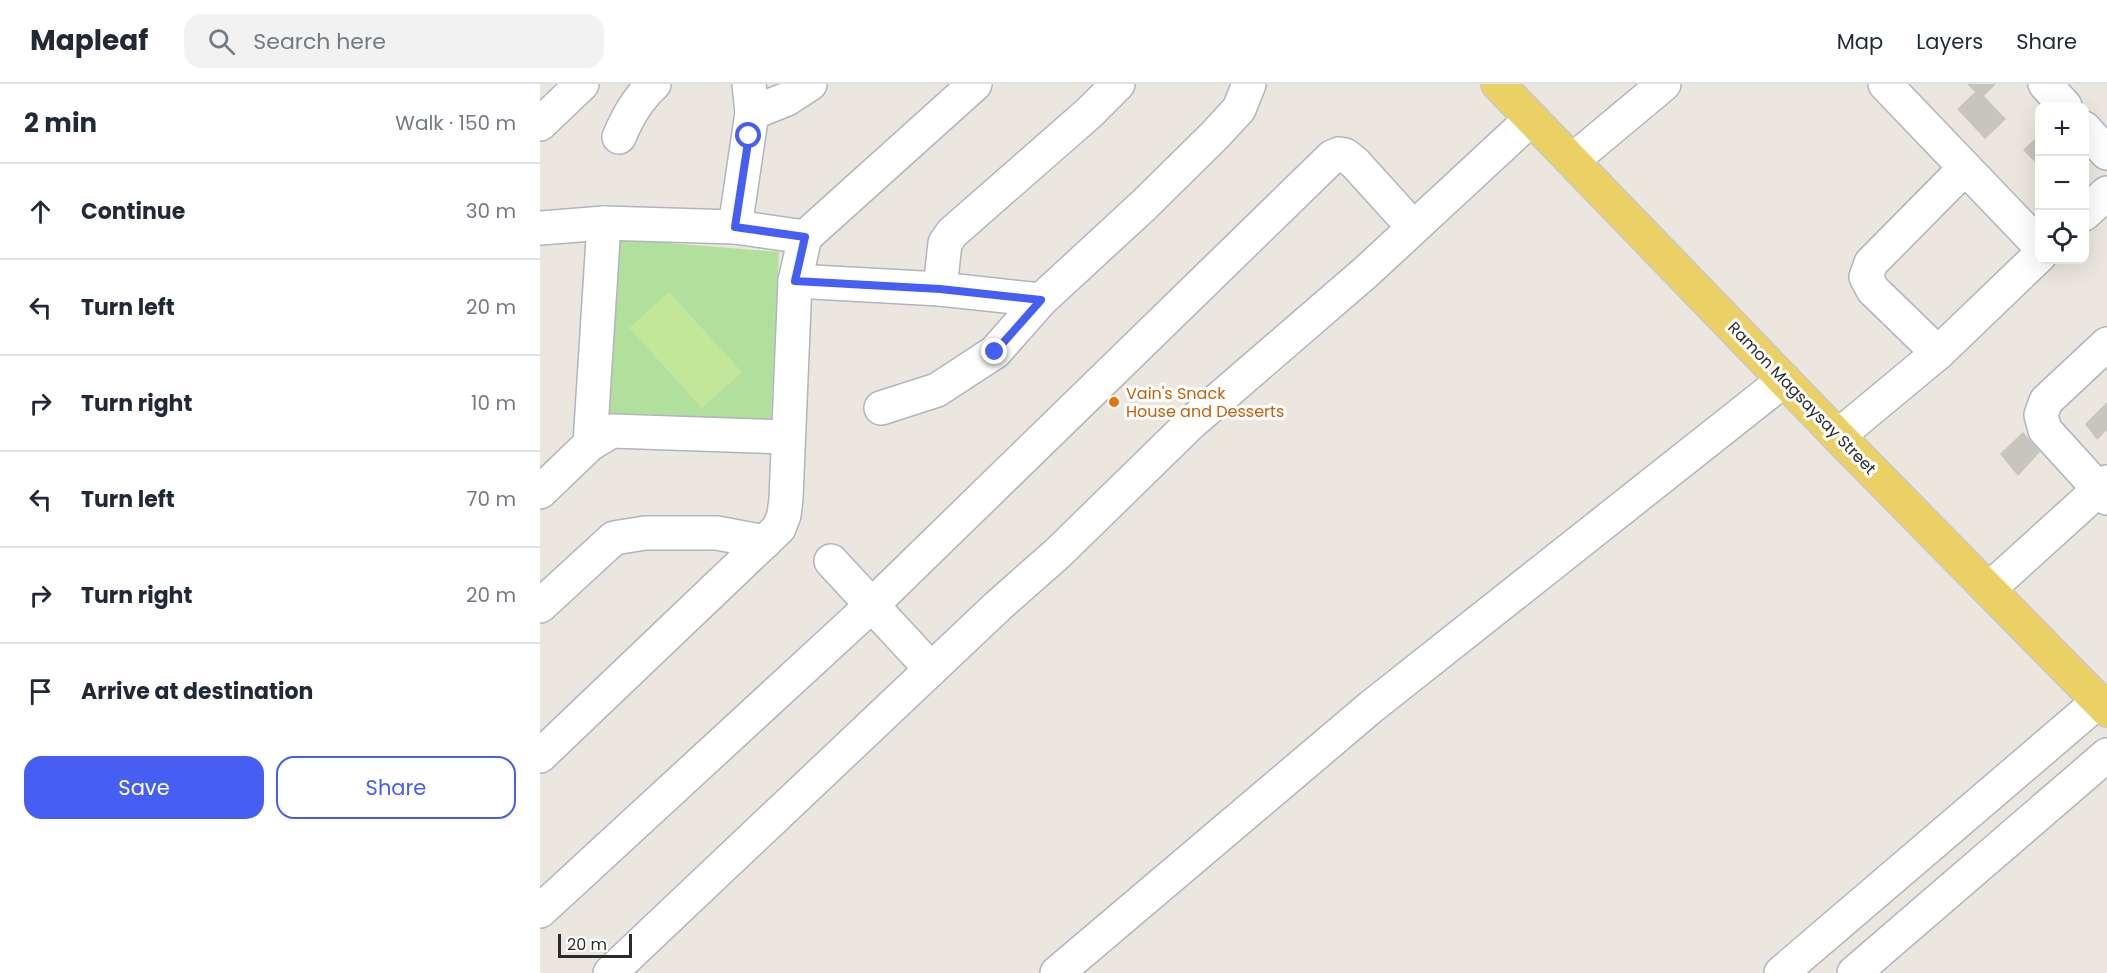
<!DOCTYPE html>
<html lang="en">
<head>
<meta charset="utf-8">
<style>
	body { margin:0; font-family:Poppins,sans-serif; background:#f2f2f3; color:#1f2937 }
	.controls { position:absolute; right:18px; top:18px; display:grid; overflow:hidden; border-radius:12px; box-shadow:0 6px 24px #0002 }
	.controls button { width:54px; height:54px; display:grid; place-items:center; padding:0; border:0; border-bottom:2px solid #e0e1e3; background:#fff; color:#1f2937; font:30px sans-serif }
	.scale { position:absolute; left:18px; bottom:15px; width:74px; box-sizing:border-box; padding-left:6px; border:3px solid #2b2b2b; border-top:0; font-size:16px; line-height:21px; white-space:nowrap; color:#2b2b2b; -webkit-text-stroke:4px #fff; paint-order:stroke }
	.stop { position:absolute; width:18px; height:18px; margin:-14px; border:4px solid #465ef2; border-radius:50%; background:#fff }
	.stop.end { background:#465ef2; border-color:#fff; box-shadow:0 2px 6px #0008 }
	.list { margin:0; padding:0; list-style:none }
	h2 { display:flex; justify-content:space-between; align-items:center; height:78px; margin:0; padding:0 24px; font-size:26px }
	h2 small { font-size:20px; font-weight:400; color:#747a83 }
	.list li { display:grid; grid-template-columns:39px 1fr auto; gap:18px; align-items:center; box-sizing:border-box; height:96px; padding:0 24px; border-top:2px solid #e0e1e3 }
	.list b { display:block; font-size:22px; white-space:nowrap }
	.list em { font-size:20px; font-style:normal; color:#747a83 }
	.actions { display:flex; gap:12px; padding:18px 24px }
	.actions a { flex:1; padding:14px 0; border:2px solid #465ef2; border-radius:18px; text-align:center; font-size:21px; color:#465ef2 }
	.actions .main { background:#465ef2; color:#fff }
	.icon { flex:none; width:33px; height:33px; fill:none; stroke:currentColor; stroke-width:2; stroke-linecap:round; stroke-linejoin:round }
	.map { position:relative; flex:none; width:1567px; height:889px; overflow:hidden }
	header { display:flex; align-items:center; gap:36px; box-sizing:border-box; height:84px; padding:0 30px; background:#fff; border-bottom:2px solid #e0e1e3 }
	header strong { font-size:28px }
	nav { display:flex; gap:33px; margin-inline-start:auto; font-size:21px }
	.search { width:420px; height:54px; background:#f2f2f3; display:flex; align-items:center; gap:15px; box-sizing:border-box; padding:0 21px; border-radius:18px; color:#747a83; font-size:22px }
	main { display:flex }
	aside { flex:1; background:#fff }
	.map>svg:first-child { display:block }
</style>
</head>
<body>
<header>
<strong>Mapleaf</strong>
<div class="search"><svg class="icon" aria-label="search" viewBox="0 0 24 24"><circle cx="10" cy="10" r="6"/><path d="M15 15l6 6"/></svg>Search here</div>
<nav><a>Map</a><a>Layers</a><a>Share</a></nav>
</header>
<main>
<aside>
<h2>2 min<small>Walk · 150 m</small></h2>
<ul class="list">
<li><svg class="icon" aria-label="ahead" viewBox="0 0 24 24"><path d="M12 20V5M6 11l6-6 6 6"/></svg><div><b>Continue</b></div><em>30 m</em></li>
<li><svg class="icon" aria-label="left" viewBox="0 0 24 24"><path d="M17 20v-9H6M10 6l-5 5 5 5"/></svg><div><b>Turn left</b></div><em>20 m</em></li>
<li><svg class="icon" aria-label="right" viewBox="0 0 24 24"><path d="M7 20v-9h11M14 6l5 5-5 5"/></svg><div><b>Turn right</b></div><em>10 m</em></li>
<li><svg class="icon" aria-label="left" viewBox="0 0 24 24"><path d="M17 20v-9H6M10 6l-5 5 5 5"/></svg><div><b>Turn left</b></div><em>70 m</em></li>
<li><svg class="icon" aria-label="right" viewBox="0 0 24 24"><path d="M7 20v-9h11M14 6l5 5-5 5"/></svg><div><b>Turn right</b></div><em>20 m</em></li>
<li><svg class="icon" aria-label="arrive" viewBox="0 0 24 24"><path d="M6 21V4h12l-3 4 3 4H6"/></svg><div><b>Arrive at destination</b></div></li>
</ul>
<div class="actions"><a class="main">Save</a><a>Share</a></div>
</aside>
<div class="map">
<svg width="1567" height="889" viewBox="0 0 1567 889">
	<rect width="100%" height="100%" fill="#ece7de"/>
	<!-- green -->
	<path fill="#b1e09d" d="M67 154 239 168 231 337 55 333Z"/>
	<!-- pitch -->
	<path fill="#c3e799" d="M129 208 202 288 162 324 89 244Z"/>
	<!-- building -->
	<g fill="#c8c5bd">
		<path d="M1427 0H1456L1444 12 1466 35 1445 55 1417 25 1435 8Z"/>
		<path d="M1500 50V83L1483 66Z"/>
		<path d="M1567 318V346L1557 356 1545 340Z"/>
		<path d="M1483 348 1500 368 1478 392 1460 370Z"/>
	</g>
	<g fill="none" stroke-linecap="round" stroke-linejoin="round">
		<defs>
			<g id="minor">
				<path d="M1345 0 1500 162"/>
				<path d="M1505 0 1525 22"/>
				<path d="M212 29 247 15 270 0"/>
				<path d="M0 40 42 0"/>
				<path d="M1544 44 1567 69"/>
				<path d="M79 53C88 32 97 16 114 0"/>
				<path d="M1033 76 1124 0"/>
				<path d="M1544 130 1567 109"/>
				<path d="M195 143 212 29 209 0"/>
				<path d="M0 144 64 139 195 143 265 153"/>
				<path d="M255 197 400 205 501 216"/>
				<path d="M400 205 405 159 412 149 549 29 578 0"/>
				<path d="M1567 260 1506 317 1501 331 1505 346 1567 414"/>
				<path d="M1398 269 1333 206 1326 193 1331 179 1424 85"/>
				<path d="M341 324 397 306 455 268 501 216 604 121 675 51 699 25 709 0"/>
				<path d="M1298 352 1398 269 1500 171"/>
				<path d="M50 360 64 139"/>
				<path d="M0 408 50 360 72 347 247 353"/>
				<path d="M291 477 391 585"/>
				<path d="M1449 505 1567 398"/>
				<path d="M0 522 74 454 105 449H177L225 458"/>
				<path d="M0 672 239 444 244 431 246 415 255 197 265 153 435 0"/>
				<path d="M0 827 331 522 792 73 799 70 805 71 815 79 873 143"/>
				<path d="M70 889 458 522 518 469 651 339 826 188 991 35"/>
				<path d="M517 889 831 623 1244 296"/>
				<path d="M1241 889 1559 617"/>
				<path d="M1314 889 1567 671"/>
			</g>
			<path id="major" d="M958 0 1298 352 1567 626"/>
		</defs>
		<!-- minor casing -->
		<use href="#minor" stroke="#b1b4be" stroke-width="36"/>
		<!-- major casing -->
		<use href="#major" stroke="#c8c8c8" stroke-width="36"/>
		<!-- minor -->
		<use href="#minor" stroke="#fff" stroke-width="33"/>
		<!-- major -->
		<use href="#major" stroke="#ebd165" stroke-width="33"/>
	</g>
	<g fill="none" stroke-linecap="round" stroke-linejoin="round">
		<!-- route -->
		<path stroke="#465ef2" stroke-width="8" d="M209 52 195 143 265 153 255 197 400 205 501 216 455 268"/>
	</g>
	<!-- markers -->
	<circle fill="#e8710a" stroke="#fff" stroke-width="2" cx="574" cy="318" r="6"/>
	<g text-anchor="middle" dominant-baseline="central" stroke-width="6" stroke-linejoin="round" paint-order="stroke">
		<!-- food labels -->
		<g font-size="16" fill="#c56008" stroke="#fff" text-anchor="start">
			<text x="586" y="309">Vain's Snack<tspan x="586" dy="18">House and Desserts</tspan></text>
		</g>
		<!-- street labels -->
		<g font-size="16" fill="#2b2b2b" stroke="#fff">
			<text transform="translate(1262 314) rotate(46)">Ramon Magsaysay Street</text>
		</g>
	</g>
</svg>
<div class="controls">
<button>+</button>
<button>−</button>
<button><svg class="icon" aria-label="locate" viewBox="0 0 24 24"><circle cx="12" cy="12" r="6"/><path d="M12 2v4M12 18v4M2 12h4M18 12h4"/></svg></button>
</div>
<div class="scale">20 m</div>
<div class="stop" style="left:209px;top:52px"></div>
<div class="stop end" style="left:455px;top:268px"></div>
</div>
</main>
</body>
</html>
